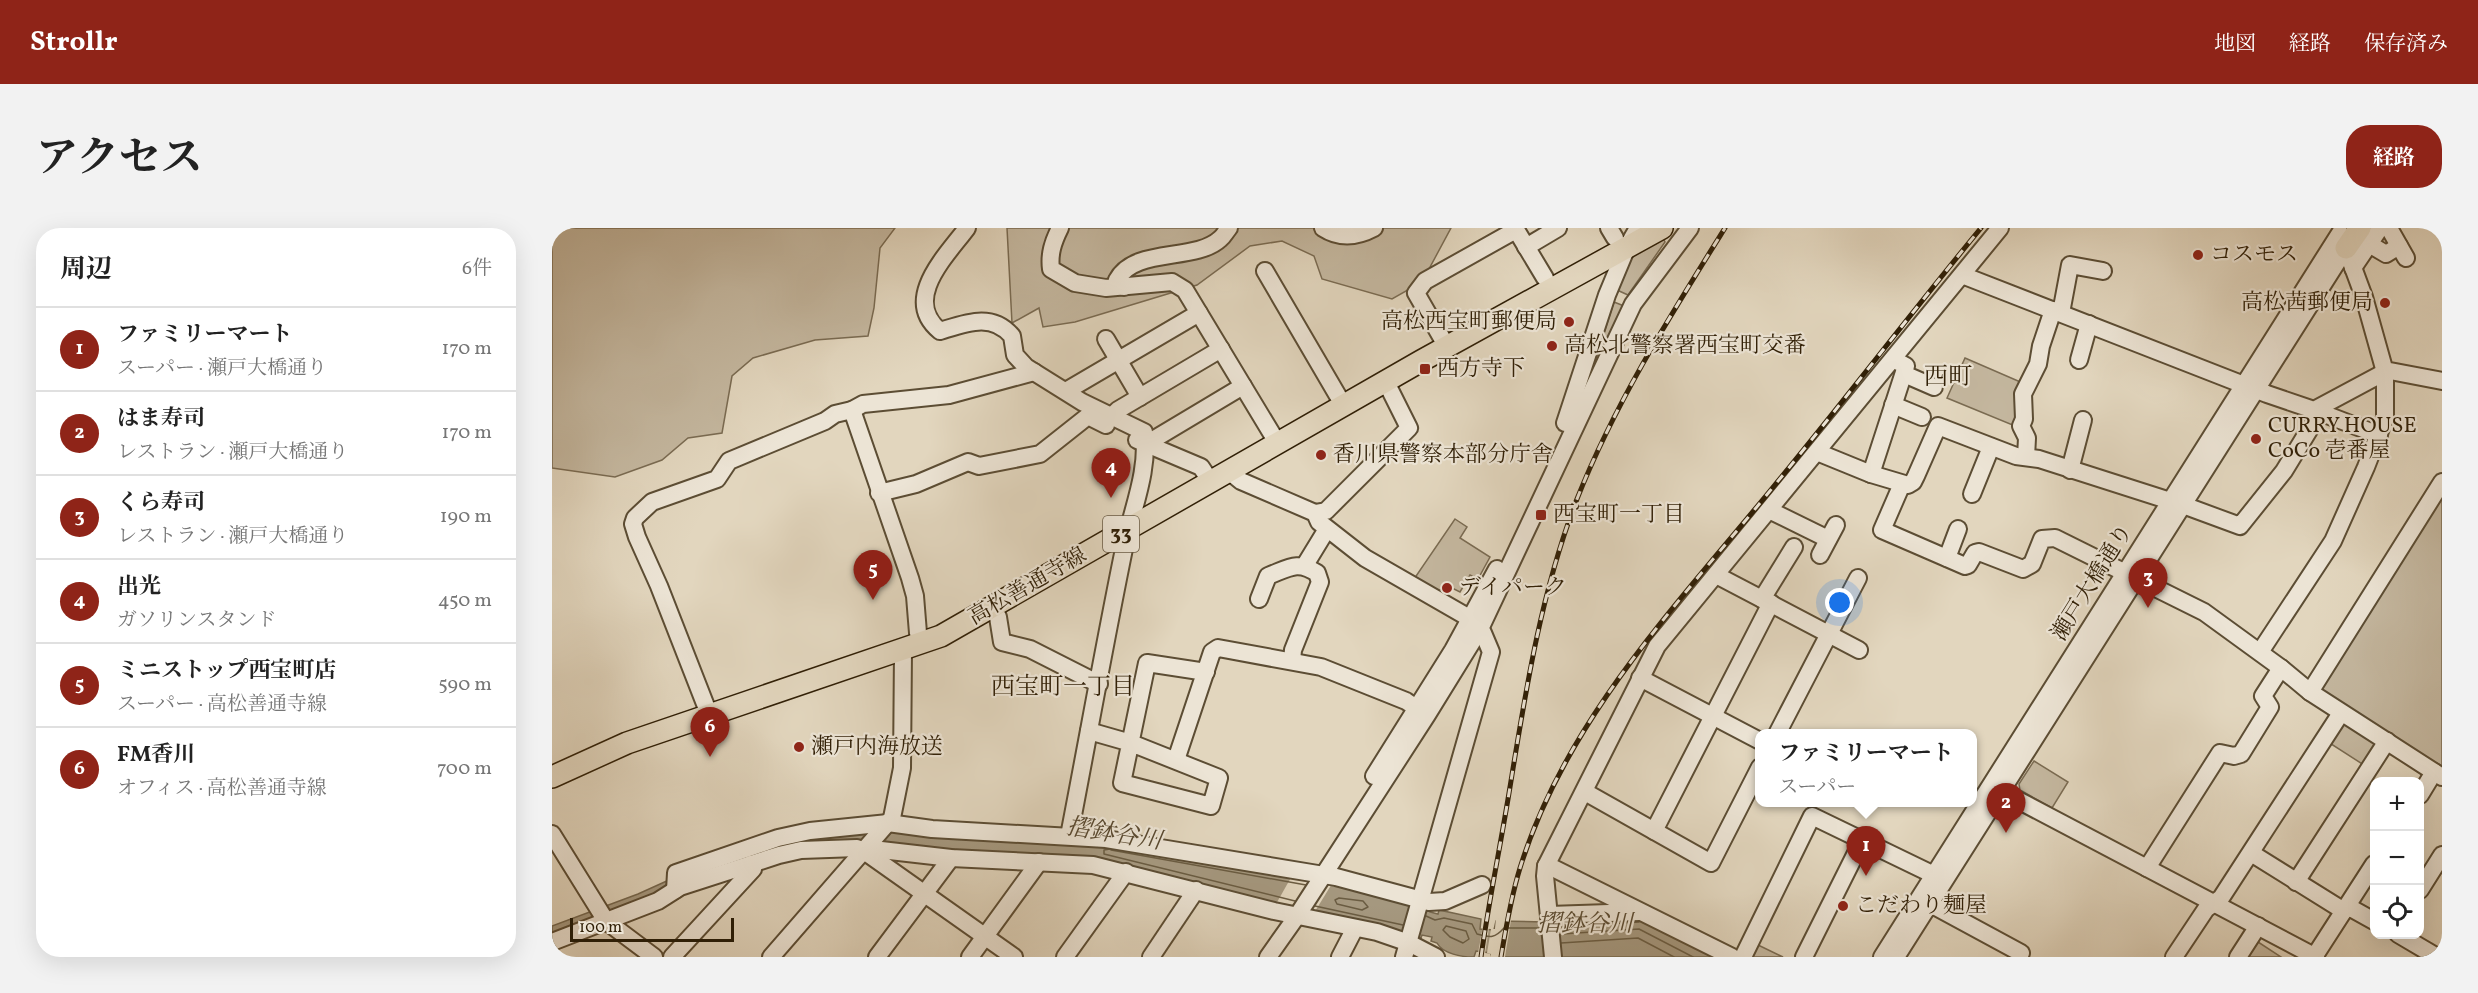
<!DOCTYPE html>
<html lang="ja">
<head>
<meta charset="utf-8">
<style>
	body { margin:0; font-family:Vollkorn,"Noto Serif JP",serif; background:#f2f2f2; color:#222 }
	.controls { position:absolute; right:18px; bottom:18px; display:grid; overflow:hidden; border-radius:12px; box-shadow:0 6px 24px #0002 }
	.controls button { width:54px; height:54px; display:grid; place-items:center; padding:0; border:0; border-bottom:2px solid #e0e0e0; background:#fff; color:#222; font:30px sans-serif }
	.scale { position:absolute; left:18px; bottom:15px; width:164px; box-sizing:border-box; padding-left:6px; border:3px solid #301f06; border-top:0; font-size:16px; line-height:21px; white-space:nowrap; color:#301f06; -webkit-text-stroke:4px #ece4d5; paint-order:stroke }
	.you { position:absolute; left:1288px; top:375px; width:21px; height:21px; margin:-15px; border:4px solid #fff; border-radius:50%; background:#1a73e8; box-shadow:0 0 0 9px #1a73e833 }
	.badge { display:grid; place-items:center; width:39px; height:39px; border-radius:50%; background:#8f2418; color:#fff; font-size:20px; font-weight:700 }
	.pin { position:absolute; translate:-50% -50px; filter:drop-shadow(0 2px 3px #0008) }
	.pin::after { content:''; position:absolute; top:32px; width:21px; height:18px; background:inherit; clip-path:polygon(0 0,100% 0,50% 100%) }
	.popup { position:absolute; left:1203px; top:501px; width:222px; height:78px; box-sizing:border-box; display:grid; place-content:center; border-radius:12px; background:#fff; filter:drop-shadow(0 2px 4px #0005); font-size:20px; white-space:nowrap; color:#767676 }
	.popup b { font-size:22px; color:#222 }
	.popup::after { content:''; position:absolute; left:50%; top:100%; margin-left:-12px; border:12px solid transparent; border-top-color:#fff }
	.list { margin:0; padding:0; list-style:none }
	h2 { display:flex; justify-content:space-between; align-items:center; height:78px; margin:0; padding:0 24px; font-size:26px }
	h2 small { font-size:20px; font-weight:400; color:#767676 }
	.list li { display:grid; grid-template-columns:39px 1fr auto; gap:18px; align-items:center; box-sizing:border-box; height:84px; padding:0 24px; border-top:2px solid #e0e0e0 }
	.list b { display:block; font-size:22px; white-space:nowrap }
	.list p { margin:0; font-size:20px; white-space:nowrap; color:#767676 }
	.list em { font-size:20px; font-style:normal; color:#767676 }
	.icon { flex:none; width:33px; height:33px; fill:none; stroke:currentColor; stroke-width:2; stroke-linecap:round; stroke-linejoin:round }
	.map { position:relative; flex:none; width:1890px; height:729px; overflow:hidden; border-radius:24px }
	header { display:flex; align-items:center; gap:36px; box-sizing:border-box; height:84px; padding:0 30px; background:#8f2418; color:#fff }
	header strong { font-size:28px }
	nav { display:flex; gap:33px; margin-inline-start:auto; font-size:21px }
	.intro { display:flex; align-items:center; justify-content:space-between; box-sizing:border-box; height:144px; padding:0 36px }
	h1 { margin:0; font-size:42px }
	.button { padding:15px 27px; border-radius:24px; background:#8f2418; color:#fff; font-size:21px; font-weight:700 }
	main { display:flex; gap:36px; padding:0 36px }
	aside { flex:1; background:#fff; border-radius:24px; box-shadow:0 6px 24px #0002 }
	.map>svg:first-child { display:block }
</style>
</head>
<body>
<header>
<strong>Strollr</strong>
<nav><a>地図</a><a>経路</a><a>保存済み</a></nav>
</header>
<div class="intro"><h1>アクセス</h1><a class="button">経路</a></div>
<main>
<aside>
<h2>周辺<small>6件</small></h2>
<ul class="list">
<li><span class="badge">1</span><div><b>ファミリーマート</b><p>スーパー · 瀬戸大橋通り</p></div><em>170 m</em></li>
<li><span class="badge">2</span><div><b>はま寿司</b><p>レストラン · 瀬戸大橋通り</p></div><em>170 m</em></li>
<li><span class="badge">3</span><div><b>くら寿司</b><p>レストラン · 瀬戸大橋通り</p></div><em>190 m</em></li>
<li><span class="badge">4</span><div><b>出光</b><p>ガソリンスタンド</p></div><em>450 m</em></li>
<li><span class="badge">5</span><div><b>ミニストップ西宝町店</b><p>スーパー · 高松善通寺線</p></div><em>590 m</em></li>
<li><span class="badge">6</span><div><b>FM香川</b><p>オフィス · 高松善通寺線</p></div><em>700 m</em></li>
</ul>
</aside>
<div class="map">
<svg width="1890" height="729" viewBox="0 0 1890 729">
	<rect width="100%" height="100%" fill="#e2d6be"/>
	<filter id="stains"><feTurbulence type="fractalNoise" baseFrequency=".00333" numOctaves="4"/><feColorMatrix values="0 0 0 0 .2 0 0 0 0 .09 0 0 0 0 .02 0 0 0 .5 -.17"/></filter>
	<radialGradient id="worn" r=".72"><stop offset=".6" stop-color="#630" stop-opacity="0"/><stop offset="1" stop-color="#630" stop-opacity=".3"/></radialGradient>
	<!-- green -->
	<g fill="#c4b79f" stroke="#7a6b52" stroke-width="1.5">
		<path d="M0 0H343L328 20 322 80 316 108 263 112 201 130 180 148 170 205 136 210 110 232 63 249 0 240Z"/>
		<path d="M455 0H899L870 54 840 71 770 51 762 28 730 13 698 18 645 57 523 94 491 99 487 80 460 95Z"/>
		<path d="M1110 8 1113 14 1076 67 1065 62 1079 26Z"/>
		<path d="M1062 74 1072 78 1041 145H1039Z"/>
		<path d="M1413 130 1473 156 1463 198 1395 170Z"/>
		<path d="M1890 264V542L1763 461Z"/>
		<path d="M903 291 915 299 908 310 938 329 926 351 918 347 908 364 892 356 885 368 860 354Z"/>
		<path d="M1794 495 1824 514 1815 539 1776 514 1786 497Z"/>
		<path d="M1482 533 1516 554 1500 580 1468 562 1467 556Z"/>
		<path d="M1703 712 1729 729H1692Z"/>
		<path d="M1204 716 1231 729H1201L1200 725Z"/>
	</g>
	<!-- water -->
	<path fill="#a5987f" stroke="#76684f" stroke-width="1.5" d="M322 599 517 612 779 655 879 680 878 684 886 686 887 682 929 691 928 701 942 702 944 693 993 694 1088 688 1170 729H939V725L924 723 922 729C910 729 891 726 885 715L879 713 880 709 870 707 869 710 815 694 765 685 567 636 309 615 250 618 0 708V698L86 666 128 647 221 615Z"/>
	<!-- pier -->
	<g fill="#e2d6be">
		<path d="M741 646 781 654 762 685 724 676Z"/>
		<path d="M944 690 959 692 953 729H938L939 726 935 725 939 701H943Z"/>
		<path d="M931 698 937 699 933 726 926 725Z"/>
	</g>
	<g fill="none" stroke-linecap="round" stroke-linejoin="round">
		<!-- shore -->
		<g stroke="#6a5c42" stroke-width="1.5">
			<path d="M558 621 552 622V626L743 673"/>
			<path d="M559 622 754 657"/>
			<path d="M787 670 811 673 816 679 810 682 785 676 783 672Z"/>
			<path d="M763 678 851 697"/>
			<path d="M874 688 883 692 892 690 920 696 925 706C939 710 943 710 952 700H988"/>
			<path d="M894 698 914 703 917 711 911 715 898 709 891 702Z"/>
			<path d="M1008 699 1087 694"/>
			<path d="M1009 706 1087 701 1141 729"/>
			<path d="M1009 715 1086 710 1122 729"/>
		</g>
		<defs>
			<g id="minor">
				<path d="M415 0C395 27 349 71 388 103 414 95 440 84 460 108L463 127 474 139 530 174 592 204C597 242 581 279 573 316 553 413 536 510 517 608"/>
				<path d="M508 0C501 14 497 26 499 41L523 55 554 60 620 54 633 62 720 206"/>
				<path d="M771 0C788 11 805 9 822 0"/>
				<path d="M1057 0 1063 10"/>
				<path d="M1837 0 1854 30"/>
				<path d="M1792 15 1812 69 1833 144 1838 143 1890 153"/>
				<path d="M1817 16 1834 26 1847 18"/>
				<path d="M974 19 1006 0"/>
				<path d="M1801 40 1828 0"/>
				<path d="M713 43 786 168"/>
				<path d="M1410 47 1715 166 1762 182 1833 144V190L1814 239 1781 313 1708 424"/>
				<path d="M572 59 565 52C582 19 643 34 668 11 672 8 674 3 677 0"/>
				<path d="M1509 85 1518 37 1551 43"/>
				<path d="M554 111 588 169"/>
				<path d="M895 119 864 65 873 53 962 3 966 5 993 50"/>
				<path d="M1527 132 1537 96"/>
				<path d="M1352 146 1382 159"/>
				<path d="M514 163 647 85"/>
				<path d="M1341 177 1370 189"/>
				<path d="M300 182 311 176 397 167 482 144"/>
				<path d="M1762 182 1827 207"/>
				<path d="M560 188 566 182 669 121"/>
				<path d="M1013 195 1055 67 1075 19 1086 0"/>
				<path d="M585 212 649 239 653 245"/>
				<path d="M594 216 691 158"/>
				<path d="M1265 224 1319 246 1356 257 1361 254 1364 248 1386 198 1464 228 1487 231 1631 277 1688 298 1732 243 1768 184"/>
				<path d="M1474 229 1475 210 1469 198 1472 191 1471 166 1486 136 1489 118 1501 82"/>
				<path d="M1518 242 1531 192"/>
				<path d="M678 244 689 253 763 285 767 294 813 330 919 391 931 405 939 424 852 729"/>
				<path d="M1319 246 1354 138 1341 131"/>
				<path d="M1350 256 1330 302 1413 338 1416 337 1423 325 1427 324 1471 341 1480 336 1490 311 1503 310 1652 384 1729 440 1758 464 1890 549"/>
				<path d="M327 265 364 256 416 234 427 238 488 226 536 188 554 197"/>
				<path d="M1420 266 1439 219"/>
				<path d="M1217 282 1276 311"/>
				<path d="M763 285 774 283 857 200 834 154"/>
				<path d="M1268 327 1284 297"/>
				<path d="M1395 330 1406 301"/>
				<path d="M753 337 775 301"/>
				<path d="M1164 347 1307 422"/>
				<path d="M707 371 716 348C737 340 745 332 765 345L768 354 741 422 740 433"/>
				<path d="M1210 371 1242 319"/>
				<path d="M441 379 446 389 450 414 478 421 547 456"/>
				<path d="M1088 450 1208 513"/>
				<path d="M1758 464 1890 254"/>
				<path d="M157 486 107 358 85 309 81 296 83 290 100 274 165 251 177 233 273 193 283 186 300 182 358 350 363 368 366 405"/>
				<path d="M537 503 579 515 667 550 659 578 570 555 595 435 654 444"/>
				<path d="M1225 506 1306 350"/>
				<path d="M624 532 660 424 666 420 769 439 854 473 873 486"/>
				<path d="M822 548 901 422 945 341"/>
				<path d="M1441 559 1764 729"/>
				<path d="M1033 564 1159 635 1208 539"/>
				<path d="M1868 567 1882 544"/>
				<path d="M1102 603 1219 375"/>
				<path d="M0 606 54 693 102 729"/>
				<path d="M312 623 462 729"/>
				<path d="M1699 625 1792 683"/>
				<path d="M994 638 1001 640 1180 729"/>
				<path d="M1595 640 1668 525 1682 528 1689 526 1718 479 1711 468 1729 440"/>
				<path d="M1744 654 1835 513"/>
				<path d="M123 662 124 645 226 610 258 603 336 595 380 601 554 611 784 649 877 674 893 673 930 657"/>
				<path d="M1868 662 1890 627"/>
				<path d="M1371 672 1469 725"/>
				<path d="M1795 678 1822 693"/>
				<path d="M997 687 1087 684"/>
				<path d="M1846 706 1885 729"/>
				<path d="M0 714 106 673 128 659 227 627 249 622 305 620 312 623 329 622 399 630 541 637 722 683 825 704 857 715 884 729"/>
				<path d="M120 729 201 641 199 636"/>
				<path d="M219 729 340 590 350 540 351 423"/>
				<path d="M325 729 399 630"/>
				<path d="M418 729 487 634"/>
				<path d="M513 729 574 644"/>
				<path d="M599 729 644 662"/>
				<path d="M716 729 745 688 875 487 928 401 1081 76 1138 0"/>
				<path d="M788 729 803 700"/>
				<path d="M1001 729 993 648 994 638 1105 418 1448 0"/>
				<path d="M1191 729 1260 588 1382 647"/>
				<path d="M1252 729 1310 613"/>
				<path d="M1330 729 1788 5"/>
				<path d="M1344 729 1794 20"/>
				<path d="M1622 729 1654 681 1669 670 1789 485"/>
				<path d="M1686 729 1706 698"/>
				<path d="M1762 729 1822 636"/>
			</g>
			<g id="major">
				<path d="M1794 20 1808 0"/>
				<path d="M0 549 75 515 389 408 869 133 1110 0"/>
			</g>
		</defs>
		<!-- minor casing -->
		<use href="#minor" stroke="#5c4d34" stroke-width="20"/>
		<!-- major casing -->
		<use href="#major" stroke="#301f06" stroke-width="24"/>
		<!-- minor -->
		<use href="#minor" stroke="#ece4d5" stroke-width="16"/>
		<!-- major -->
		<use href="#major" stroke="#e2d6be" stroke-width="21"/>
		<defs>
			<g id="rail">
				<path d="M929 729C937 672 949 615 958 559 974 461 989 364 1025 271 1063 175 1118 88 1173 0"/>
				<path d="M949 729C954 699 959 669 968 640 1014 491 1126 376 1222 258 1292 173 1359 85 1429 0"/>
			</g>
		</defs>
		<!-- rail casing -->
		<use href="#rail" stroke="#301f06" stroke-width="5"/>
		<!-- rail -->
		<use href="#rail" stroke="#ece4d5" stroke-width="3" stroke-dasharray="9" stroke-linecap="butt"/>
	</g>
	<!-- markers -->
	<g fill="#8f2418" stroke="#ece4d5" stroke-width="2">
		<circle cx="1646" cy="27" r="6"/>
		<circle cx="1833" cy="75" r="6"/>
		<circle cx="1017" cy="94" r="6"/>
		<circle cx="1000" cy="118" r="6"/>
		<rect x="867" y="135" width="12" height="12" rx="3"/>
		<circle cx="1704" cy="211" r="6"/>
		<circle cx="769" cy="227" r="6"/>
		<rect x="983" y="281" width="12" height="12" rx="3"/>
		<circle cx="895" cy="360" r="6"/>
		<circle cx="247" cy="519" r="6"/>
		<circle cx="1291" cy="678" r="6"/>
	</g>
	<g text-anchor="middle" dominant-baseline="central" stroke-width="4.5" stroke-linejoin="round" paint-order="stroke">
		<!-- shield labels -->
		<rect fill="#ece4d5" stroke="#685a44" stroke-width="1.5" x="551" y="288" width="36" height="36" rx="4.5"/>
		<g font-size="21" font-weight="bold" fill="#301f06">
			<text x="569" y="306">33</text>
		</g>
		<!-- poi labels -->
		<g font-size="22" fill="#301f06" stroke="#ece4d5" text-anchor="start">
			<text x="1658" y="27">コスモス</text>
			<text x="1821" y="75" text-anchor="end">高松茜郵便局</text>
			<text x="1005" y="94" text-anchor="end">高松西宝町郵便局</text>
			<text x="1012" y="118">高松北警察署西宝町交番</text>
			<text x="885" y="141">西方寺下</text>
			<text x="1716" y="198">CURRY HOUSE<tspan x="1716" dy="25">CoCo 壱番屋</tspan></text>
			<text x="781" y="227">香川県警察本部分庁舎</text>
			<text x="1001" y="287">西宝町一丁目</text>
			<text x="907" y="360">デイパーク</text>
			<text x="259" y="519">瀬戸内海放送</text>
			<text x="1303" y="678">こだわり麺屋</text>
		</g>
		<!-- street labels -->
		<g font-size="22" fill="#301f06" stroke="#ece4d5">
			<text transform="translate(1541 355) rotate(-58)">瀬戸大橋通り</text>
			<text transform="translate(476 359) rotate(-30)">高松善通寺線</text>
		</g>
		<!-- neighbourhood labels -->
		<g font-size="24" fill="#301f06" stroke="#ece4d5">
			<text x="1396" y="150">西町</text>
			<text x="511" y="460">西宝町一丁目</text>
		</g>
		<!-- water labels -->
		<g font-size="24" font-style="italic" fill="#594930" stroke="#ece4d5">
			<text transform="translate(562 607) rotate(9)">摺鉢谷川</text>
			<text x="1033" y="697">摺鉢谷川</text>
		</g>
	</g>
	<rect width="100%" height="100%" filter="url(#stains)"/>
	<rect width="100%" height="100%" fill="url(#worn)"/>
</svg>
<div class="controls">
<button>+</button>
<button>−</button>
<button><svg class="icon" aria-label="locate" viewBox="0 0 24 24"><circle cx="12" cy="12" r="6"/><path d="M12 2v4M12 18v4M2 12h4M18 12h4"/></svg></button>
</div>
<div class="scale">100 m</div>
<div class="you"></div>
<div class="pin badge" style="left:1314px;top:648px">1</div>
<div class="popup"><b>ファミリーマート</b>スーパー</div>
<div class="pin badge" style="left:1454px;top:605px">2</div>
<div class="pin badge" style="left:1596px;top:380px">3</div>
<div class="pin badge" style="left:559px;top:270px">4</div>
<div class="pin badge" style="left:321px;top:372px">5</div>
<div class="pin badge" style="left:158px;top:529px">6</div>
</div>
</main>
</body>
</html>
